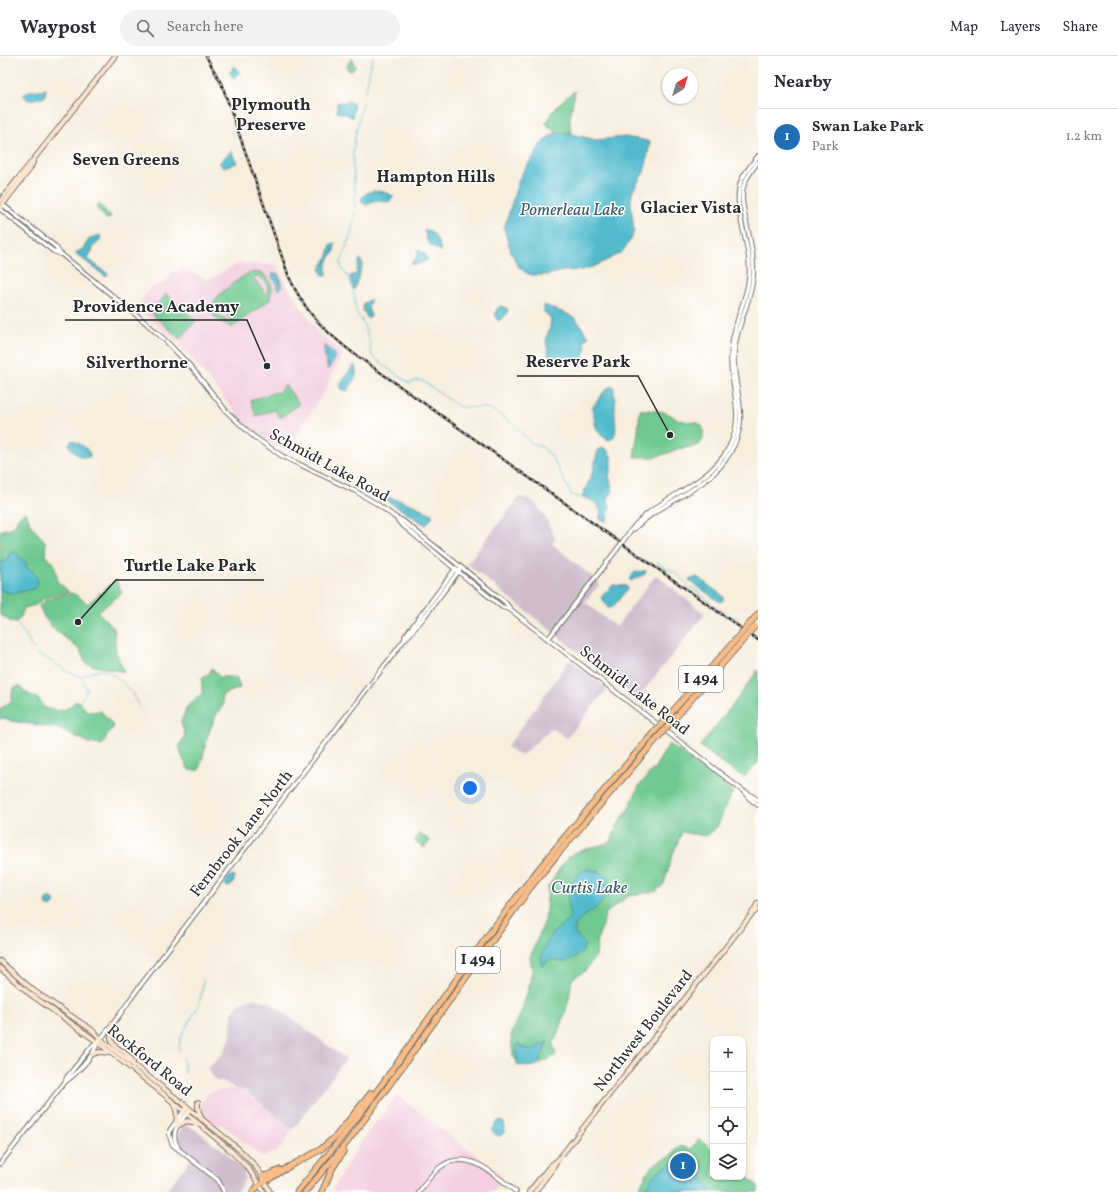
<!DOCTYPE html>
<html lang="en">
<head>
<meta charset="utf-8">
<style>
	body { margin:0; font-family:Vollkorn,serif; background:#f2f2f3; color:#2b2b33 }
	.controls { position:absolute; right:12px; bottom:12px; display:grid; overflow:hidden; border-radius:8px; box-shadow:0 1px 3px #0004 }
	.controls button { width:36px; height:36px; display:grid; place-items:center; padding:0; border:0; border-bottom:1px solid #e1e1e2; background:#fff; color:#2b2b33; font:20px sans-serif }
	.compass { position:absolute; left:662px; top:12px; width:36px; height:36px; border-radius:50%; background:#fff; box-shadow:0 1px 3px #0004; rotate:38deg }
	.you { position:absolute; left:470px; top:732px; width:14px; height:14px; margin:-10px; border:3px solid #fff; border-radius:50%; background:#1a73e8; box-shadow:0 0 0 6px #1a73e833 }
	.badge { display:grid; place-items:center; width:26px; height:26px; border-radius:50%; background:#1f6fb2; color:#fff; font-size:13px; font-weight:700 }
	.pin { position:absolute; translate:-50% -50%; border:2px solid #fff; box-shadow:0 1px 4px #0006 }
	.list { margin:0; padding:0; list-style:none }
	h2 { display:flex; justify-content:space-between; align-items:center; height:52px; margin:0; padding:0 16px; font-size:17px }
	h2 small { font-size:13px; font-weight:400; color:#7c7c81 }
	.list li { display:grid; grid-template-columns:26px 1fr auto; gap:12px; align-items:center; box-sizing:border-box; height:56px; padding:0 16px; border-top:1px solid #e1e1e2 }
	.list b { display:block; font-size:15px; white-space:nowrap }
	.list p { margin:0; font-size:13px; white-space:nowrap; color:#7c7c81 }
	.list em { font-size:13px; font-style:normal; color:#7c7c81 }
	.icon { flex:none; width:22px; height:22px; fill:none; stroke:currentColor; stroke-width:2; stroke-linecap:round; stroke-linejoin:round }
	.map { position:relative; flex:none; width:758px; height:1136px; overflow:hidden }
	header { display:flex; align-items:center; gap:24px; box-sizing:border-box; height:56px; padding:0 20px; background:#fff; border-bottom:1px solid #e1e1e2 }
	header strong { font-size:19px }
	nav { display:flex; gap:22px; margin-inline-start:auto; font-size:14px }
	.search { width:280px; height:36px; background:#f2f2f3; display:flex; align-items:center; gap:10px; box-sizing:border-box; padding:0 14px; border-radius:22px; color:#7c7c81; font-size:15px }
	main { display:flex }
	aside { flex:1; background:#fff }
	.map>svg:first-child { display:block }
</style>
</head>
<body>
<header>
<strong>Waypost</strong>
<div class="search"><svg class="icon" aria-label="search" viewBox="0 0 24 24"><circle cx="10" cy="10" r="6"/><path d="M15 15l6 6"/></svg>Search here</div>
<nav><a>Map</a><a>Layers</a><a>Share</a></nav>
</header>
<main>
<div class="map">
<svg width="758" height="1136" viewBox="0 0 758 1136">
	<rect width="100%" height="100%" fill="#fff"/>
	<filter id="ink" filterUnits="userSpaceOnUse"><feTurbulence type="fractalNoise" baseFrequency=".025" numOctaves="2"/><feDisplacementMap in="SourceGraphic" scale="8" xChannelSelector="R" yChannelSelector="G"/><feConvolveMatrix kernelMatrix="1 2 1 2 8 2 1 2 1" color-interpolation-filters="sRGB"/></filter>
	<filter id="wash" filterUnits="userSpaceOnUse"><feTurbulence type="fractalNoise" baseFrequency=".012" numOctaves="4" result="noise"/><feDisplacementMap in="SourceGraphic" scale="16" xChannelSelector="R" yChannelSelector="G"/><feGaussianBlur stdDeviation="0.9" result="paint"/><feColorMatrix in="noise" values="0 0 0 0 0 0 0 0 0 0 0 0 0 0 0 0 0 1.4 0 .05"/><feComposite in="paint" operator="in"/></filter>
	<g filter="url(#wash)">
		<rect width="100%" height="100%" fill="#f7eedd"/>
		<!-- built -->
		<g fill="#f3cfdf">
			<path d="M240 207 277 209 283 223 291 236 317 275 343 297 325 334 297 379 285 395 268 385 246 367 225 344 208 322 181 290 158 269 141 256 137 250 145 239 152 231 166 225 172 221 171 217 183 213 209 223Z"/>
			<path d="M240 1032 293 1073 278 1096 269 1098 264 1102 223 1069H216L202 1058 201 1054 200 1048 209 1037 216 1035Z"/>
			<path d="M397 1039 502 1120 493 1136H333L336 1127 360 1087Z"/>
		</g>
		<!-- industrial -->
		<g fill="#cfbdce">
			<path d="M519 441 529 443 535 447 546 462 555 482 552 488 600 527 585 546 616 571 656 519 705 558 637 643 467 508Z"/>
			<path d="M570 604 607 633 567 682 552 672 521 700 507 691Z"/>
			<path d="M251 942 271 947 346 1003 293 1073 244 1034 236 1033 223 1025H216L207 1012 214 1007 223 997 230 983 232 957 239 948Z"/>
			<path d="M186 1069 202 1078 212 1087 222 1093 244 1115 245 1123 237 1136H165L193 1101 180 1091 176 1082 183 1071Z"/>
		</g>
		<!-- green -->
		<g fill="#6ec990" stroke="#4c7a5e" fill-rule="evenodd">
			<path d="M351 3H352L354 5 353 8 356 10 352 15 348 14 347 10Z"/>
			<path d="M575 35 570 62 571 77H557L546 68C553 54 561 44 575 35Z"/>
			<path d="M99 148 111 160 110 162 106 163C103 158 98 155 96 151Z"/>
			<path d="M256 216C270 219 275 230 270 242L271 243 231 272 229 269C223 268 217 265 214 259 212 254 212 248 215 244 218 238 241 221 247 218 250 217 253 217 256 216ZM257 220C266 223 270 230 267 239L253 221ZM218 247H219L232 265C221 265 215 257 218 247Z"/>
			<path d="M166 238 196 265 180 283 150 256Z"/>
			<path d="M285 329 298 346V349L280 362 275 354 256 360 251 344 276 336 277 337Z"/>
			<path d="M640 354C650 354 661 354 671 359 674 361 676 363 679 364 690 368 706 361 703 381 703 386 700 388 696 390L677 393 668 397 655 401H634L638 375Z"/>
			<path d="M26 456C31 471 35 475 46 486L45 500 54 507 58 526 69 536 43 543 36 549 24 552 20 563 13 567 0 559V475L15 470 18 461Z"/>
			<path d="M116 523 122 537 98 556 114 572 116 596 124 616 86 608 80 594 52 571 44 561 39 550 45 545 71 537 76 539 88 548Z"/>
			<path d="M212 612 219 621H236L240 632 222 639 223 649 215 661 207 682 204 697 199 714H189L183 703 179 690 185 679 181 666 187 651 202 637V622L209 618Z"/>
			<path d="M758 614V707L744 721 727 711 700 690 735 646Z"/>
			<path d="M20 630 25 636 39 643 43 651C60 656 64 657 77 644L88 656 101 655 114 671 108 678 102 689 89 687 69 677 56 672 11 665 4 662 0 663V653L11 645 13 632Z"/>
			<path d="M669 688 733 735 717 771 705 780 682 776 671 803 664 828 657 835 628 840 606 857 598 883 596 900 585 915 572 923 569 943 561 971 553 988 556 999 541 1007 518 1010 513 1001 511 979 521 957 529 931 532 915 530 901 545 864 548 831 562 809 573 797 611 786 617 770 629 752 639 730 655 711Z"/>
			<path d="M420 777 430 785 424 792 414 784Z"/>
			<path d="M699 1083 713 1094V1121H743V1118L758 1130V1136H638C646 1118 649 1108 669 1101 672 1097 676 1094 679 1090L691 1093Z"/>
		</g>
		<!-- water -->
		<g fill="#51bbcd" stroke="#3e737c">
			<path d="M234 10 240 17 234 23 230 17Z"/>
			<path d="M46 33 45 41 28 44 23 39 30 35Z"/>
			<path d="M349 45 354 49 352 62 346 58 337 56V47Z"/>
			<path d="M558 77H571L575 79 596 84 625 81 643 84 650 86 646 109 644 116 632 136 631 147 634 175 631 183 622 196 598 209 582 214 563 215 547 219H532L526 217 518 210 511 196 504 173 519 123 524 114 536 97 540 89 547 82 554 78Z"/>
			<path d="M231 95 237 107 223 111 219 107Z"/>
			<path d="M373 135C380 135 387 136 393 140V142C388 148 385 145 378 145 375 145 369 148 366 149L361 146C362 139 366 137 373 135Z"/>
			<path d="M424 173C426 174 429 174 431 175 435 179 440 189 441 195 428 189 427 187 424 173Z"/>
			<path d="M100 179 102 183 94 190 88 203 108 218 106 221 75 197 83 193 89 183Z"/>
			<path d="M335 187 334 197C327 202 326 210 327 219H323L320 213 328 200 331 188Z"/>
			<path d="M417 193 424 197 428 204 416 209 411 208 418 199Z"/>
			<path d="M360 203 363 208 354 234 350 220 356 218Z"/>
			<path d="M273 218H278L280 223 282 231 278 235 276 226 272 221Z"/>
			<path d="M371 243 368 252 371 260 368 263 363 254 364 247Z"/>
			<path d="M544 249 567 258 575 262 589 281 584 284 586 294 580 311 570 302 559 306 549 300 546 286 547 279 550 272 551 262 544 256Z"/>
			<path d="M500 250 507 252 508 255 505 260 498 265C494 259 495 254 500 250Z"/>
			<path d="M324 289 336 299 328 314C327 308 323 294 324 289Z"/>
			<path d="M353 310H355C359 320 352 327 347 335L341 333 339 330Z"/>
			<path d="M611 330 614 331C613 335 615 338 615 343 616 348 614 354 615 359 615 367 619 381 609 384 598 380 595 371 594 361 594 358 592 355 592 352L606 333Z"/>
			<path d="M72 384C79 388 88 391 90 399L89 401C81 404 74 396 69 390L70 386Z"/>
			<path d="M602 392H605L609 396 611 400V414L609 419 613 436 607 444 610 449 607 464H601L599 461 601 458C600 448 591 443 582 441L592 418 598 394Z"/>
			<path d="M389 442C400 443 422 452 432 458V461L426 469 389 446 387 444Z"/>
			<path d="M14 495 27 508 25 511C35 515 39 521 36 532L12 538 0 534V506L7 505 9 498Z"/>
			<path d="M644 515H646L645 518 630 525V521L635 516Z"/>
			<path d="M697 521 723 540V544L720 546 689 524Z"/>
			<path d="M613 529 626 530 628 532 613 551 608 552 601 541Z"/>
			<path d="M590 813 600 816 609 821C609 830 606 840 600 848 593 857 571 863 575 877 577 882 582 884 585 888L582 896 577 900 564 906 550 903 542 909C538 901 549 881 555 875 559 871 566 868 569 862 571 858 568 852 568 847 568 833 573 815 590 813Z"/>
			<path d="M233 819 235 821C234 825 233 828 229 831H227L225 828C226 823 228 820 233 819Z"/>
			<circle cx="50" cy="846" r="4.5"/>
			<path d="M548 985 538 1009 528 1011 519 1008C515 1001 516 994 518 987 527 998 538 992 548 985Z"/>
			<path d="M498 1065H501L504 1067C506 1073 505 1078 499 1080L495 1078 491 1074Z"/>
			<path d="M677 1106C700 1107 701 1120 711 1136H645C648 1120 663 1110 677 1106Z"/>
		</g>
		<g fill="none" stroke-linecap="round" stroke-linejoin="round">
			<!-- stream -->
			<g stroke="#51bbcd" stroke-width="1">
				<path d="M365 37C368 25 370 12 373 0"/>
				<path d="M355 152C356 133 352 114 353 95 355 79 359 62 363 46"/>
				<path d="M355 156 351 178 341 206V211C349 220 353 231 355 243 355 247 355 251 356 255 357 258 359 261 361 263 366 273 372 288 371 299L390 314 409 327 419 324 423 325 456 349 461 351 489 352 512 367 530 386 542 391 551 399 572 439 576 441H582"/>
				<path d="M605 463V467L608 470"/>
				<path d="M657 506 665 512 674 516 679 520 691 532 694 533 718 553 734 562 737 561"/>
				<path d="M0 534 7 557 26 579 31 590 34 594"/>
				<path d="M37 598C53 604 64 616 81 621 97 611 106 612 121 625 126 629 127 634 134 638L136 646 143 654"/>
				<path d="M0 660 5 659C21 670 59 668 76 660L77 650 87 634 81 621"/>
				<path d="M76 660C82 660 91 665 97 663"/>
				<path d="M179 995C179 976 186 973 194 958 200 947 203 936 203 924"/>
				<path d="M183 1002 185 1017"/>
			</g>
		</g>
	</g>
	<g filter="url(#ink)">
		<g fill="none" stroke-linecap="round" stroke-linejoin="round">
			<defs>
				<g id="tertiary">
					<path d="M3 149 56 191 60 198"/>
					<path d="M0 153 53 195 61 198 146 267 166 285 192 312 227 356 254 381 282 400 355 435 377 448 395 461 403 465 505 546 511 554"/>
					<path d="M396 462 400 467 455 513 502 551 511 554 548 583 743 735 749 742 758 749"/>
					<path d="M634 473C663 444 709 434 730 397 751 361 734 338 734 302 734 274 750 250 753 222 755 204 750 184 746 165 744 154 740 141 744 129 747 120 752 114 758 106"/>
					<path d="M626 481C653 438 716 432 733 382 743 355 730 328 731 301 731 287 735 272 739 259 743 247 748 234 749 221 753 190 731 154 741 125 745 116 752 108 758 100"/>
					<path d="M405 583V580L412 571 456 512"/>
					<path d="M548 583 618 492"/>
					<path d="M746 736 758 744"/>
					<path d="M66 1025C76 1018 95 999 97 987"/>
					<path d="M187 1051 170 1074C169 1080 170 1084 173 1089L218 1124 224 1136"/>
					<path d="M178 1091C168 1075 181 1066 190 1054"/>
					<path d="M0 1108 65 1026 67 1021 93 989C105 983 127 947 137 934L405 583 409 579 425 560 461 512"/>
					<path d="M419 1136C425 1128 431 1118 439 1112 467 1090 495 1119 516 1136"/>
				</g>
				<g id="secondary">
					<path d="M0 145C39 97 77 49 115 0"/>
					<path d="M0 152 30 113 33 106"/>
					<path d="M751 859 758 853"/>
					<path d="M0 905 34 935 92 974 105 987 184 1048C207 1069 240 1090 258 1114 263 1121 266 1129 270 1136"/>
					<path d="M0 912 30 938 92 982 161 1036 230 1094 248 1112 264 1136"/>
					<path d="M112 968C106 996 122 988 133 1006"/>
					<path d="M92 998 100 996 109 997"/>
					<path d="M198 1046V1052L201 1063"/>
					<path d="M173 1047C177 1054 178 1059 176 1066"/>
					<path d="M177 1070 187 1065 196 1067"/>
					<path d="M529 1136 550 1110 557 1105 751 859 758 847"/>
					<path d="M535 1136 553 1112 555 1107"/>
				</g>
				<g id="motorway">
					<path d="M751 566 758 558"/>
					<path d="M664 665 739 580"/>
					<path d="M669 669 743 584"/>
					<path d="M262 1120 268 1119 280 1114"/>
					<path d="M253 1136 258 1130 290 1110 320 1094 336 1080 371 1037"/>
					<path d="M297 1136C317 1112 337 1088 356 1063 407 996 453 926 503 859 551 795 603 736 655 675"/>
					<path d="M305 1136 345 1089 367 1060 530 832 556 800 660 679"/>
					<path d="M322 1136 332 1113 343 1096"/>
				</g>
			</defs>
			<!-- tertiary casing -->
			<use href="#tertiary" stroke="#726f69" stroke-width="5.5"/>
			<!-- secondary casing -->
			<use href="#secondary" stroke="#726f69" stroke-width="6"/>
			<!-- motorway casing -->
			<use href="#motorway" stroke="#726f69" stroke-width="7"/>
			<!-- tertiary -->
			<use href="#tertiary" stroke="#fff" stroke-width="3.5"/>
			<!-- secondary -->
			<use href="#secondary" stroke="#fce5d0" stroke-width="4"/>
			<!-- motorway -->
			<use href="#motorway" stroke="#f8bd89" stroke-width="5"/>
			<defs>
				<path id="rail" d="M206 0 222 29 289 221C305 256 323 274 353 297L758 584"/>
			</defs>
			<!-- rail casing -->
			<use href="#rail" stroke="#2b2b2b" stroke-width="2.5"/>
			<!-- rail -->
			<use href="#rail" stroke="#fff" stroke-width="1" stroke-dasharray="3" stroke-linecap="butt"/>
			<defs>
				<path id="tertiary-bridge" d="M618 492 626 481"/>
				<g id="motorway-bridge">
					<path d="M739 580 751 566"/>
					<path d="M743 584 755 570"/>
					<path d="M655 675 664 665"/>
					<path d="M660 679 669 669"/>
				</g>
			</defs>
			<!-- tertiary-bridge casing -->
			<use href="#tertiary-bridge" stroke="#726f69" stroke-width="5.5" stroke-linecap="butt"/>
			<!-- motorway-bridge casing -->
			<use href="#motorway-bridge" stroke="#726f69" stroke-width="7" stroke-linecap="butt"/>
			<!-- tertiary-bridge -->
			<use href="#tertiary-bridge" stroke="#fff" stroke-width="3.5"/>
			<!-- motorway-bridge -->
			<use href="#motorway-bridge" stroke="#f8bd89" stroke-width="5"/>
		</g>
	</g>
	<g text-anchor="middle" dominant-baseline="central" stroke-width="3" stroke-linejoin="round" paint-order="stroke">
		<!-- shield labels -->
		<g fill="#fff" stroke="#6b6b6b" stroke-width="1">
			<rect x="679" y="610" width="44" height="26" rx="3"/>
			<rect x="456" y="891" width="44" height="26" rx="3"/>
		</g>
		<g font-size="15" font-weight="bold" fill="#2b2b2b">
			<text x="701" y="623">I 494</text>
			<text x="478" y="904">I 494</text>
		</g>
		<!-- street labels -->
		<g font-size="16" fill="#2b2b2b" stroke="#fff">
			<text transform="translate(329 410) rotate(29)">Schmidt Lake Road</text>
			<text transform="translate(634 635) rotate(38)">Schmidt Lake Road</text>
			<text transform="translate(242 778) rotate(-52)">Fernbrook Lane North</text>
			<text transform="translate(644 975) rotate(-52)">Northwest Boulevard</text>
			<text transform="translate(149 1005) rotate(39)">Rockford Road</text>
		</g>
		<!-- neighbourhood labels -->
		<g font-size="17" font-weight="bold" fill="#2b2b2b" stroke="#fff">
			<text x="271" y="49">Plymouth<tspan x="271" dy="20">Preserve</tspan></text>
			<text x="126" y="104">Seven Greens</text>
			<text x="436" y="121">Hampton Hills</text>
			<text x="691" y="152">Glacier Vista</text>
			<text x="137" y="307">Silverthorne</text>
		</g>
		<!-- water labels -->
		<g font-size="17" font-style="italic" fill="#385d64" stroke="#fff">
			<text x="572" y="154">Pomerleau Lake</text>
			<text x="589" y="832">Curtis Lake</text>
		</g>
	</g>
	<!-- callouts -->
	<path fill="none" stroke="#2b2b2b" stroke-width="1.5" d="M267 310L247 264H65M670 379L638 320H517M78 566L116 524H264"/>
	<g fill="#2b2b2b" stroke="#fff" stroke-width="1.5">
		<circle cx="267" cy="310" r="4"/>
		<circle cx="670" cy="379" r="4"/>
		<circle cx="78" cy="566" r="4"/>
	</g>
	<g font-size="17" text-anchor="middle" font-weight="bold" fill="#2b2b2b" stroke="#fff" stroke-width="3" stroke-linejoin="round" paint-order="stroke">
		<text x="156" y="256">Providence Academy</text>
		<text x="578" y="311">Reserve Park</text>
		<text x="190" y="515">Turtle Lake Park</text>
	</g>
</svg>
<div class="controls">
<button>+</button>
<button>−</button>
<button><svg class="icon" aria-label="locate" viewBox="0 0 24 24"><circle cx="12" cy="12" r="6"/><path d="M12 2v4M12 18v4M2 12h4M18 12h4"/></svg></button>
<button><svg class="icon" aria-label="layers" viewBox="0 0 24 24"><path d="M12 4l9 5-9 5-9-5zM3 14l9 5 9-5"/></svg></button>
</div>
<svg class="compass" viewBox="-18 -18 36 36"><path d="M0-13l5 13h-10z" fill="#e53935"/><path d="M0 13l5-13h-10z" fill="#7c7c81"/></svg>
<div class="you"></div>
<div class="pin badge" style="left:683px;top:1110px">1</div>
</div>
<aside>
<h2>Nearby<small></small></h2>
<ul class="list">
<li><span class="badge">1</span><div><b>Swan Lake Park</b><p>Park</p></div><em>1.2 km</em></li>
</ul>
</aside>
</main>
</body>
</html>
